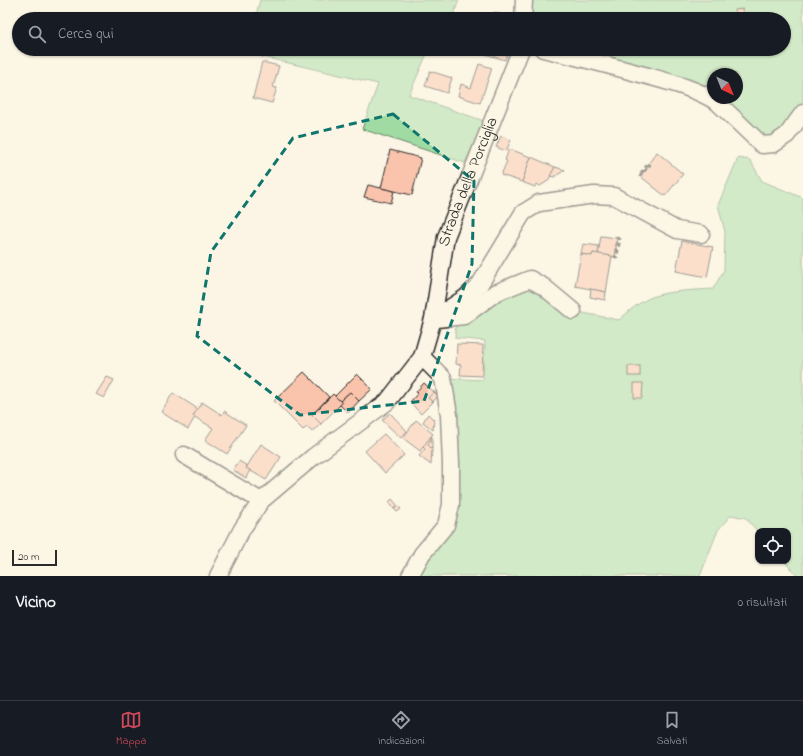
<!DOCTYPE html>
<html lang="it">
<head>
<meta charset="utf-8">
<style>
	body { margin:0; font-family:"Indie Flower",sans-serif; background:#20242c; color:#f1f3f6 }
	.controls { position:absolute; right:12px; bottom:12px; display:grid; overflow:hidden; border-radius:8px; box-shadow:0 1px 3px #0004 }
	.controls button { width:36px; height:36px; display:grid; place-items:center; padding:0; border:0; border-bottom:1px solid #363941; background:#171b24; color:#f1f3f6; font:20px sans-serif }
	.compass { position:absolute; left:707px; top:68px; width:36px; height:36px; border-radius:50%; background:#171b24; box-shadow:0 1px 3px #0004; rotate:137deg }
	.scale { position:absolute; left:12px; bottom:10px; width:45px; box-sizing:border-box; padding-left:4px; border:2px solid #2b2b2b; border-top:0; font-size:11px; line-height:14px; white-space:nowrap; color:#2b2b2b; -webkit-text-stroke:3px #fcf5e5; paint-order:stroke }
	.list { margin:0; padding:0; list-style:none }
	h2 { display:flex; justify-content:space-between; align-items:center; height:52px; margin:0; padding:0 16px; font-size:17px }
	h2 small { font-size:13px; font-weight:400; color:#9ea1a6 }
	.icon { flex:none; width:22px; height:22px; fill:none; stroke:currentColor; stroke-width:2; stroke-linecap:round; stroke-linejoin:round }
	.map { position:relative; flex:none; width:803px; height:576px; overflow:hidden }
	.search { position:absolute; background:#171b24; box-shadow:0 1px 3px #0004; left:12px; right:12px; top:12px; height:44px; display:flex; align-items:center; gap:10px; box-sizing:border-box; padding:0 14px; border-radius:22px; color:#9ea1a6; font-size:15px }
	.sheet { height:124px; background:#171b24 }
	nav { display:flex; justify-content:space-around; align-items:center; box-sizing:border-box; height:56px; border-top:1px solid #363941; background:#171b24; font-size:11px; color:#9ea1a6 }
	nav a { display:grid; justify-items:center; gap:2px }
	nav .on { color:#d1495b }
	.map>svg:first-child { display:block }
</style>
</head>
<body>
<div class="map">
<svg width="803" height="576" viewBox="0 0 803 576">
	<rect width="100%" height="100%" fill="#fcf5e5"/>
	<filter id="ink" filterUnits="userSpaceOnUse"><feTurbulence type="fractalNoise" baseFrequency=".025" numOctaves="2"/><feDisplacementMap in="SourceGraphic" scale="8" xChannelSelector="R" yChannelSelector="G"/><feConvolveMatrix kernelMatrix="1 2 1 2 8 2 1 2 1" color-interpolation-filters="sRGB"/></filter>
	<g filter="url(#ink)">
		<!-- green -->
		<g fill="#9fdba2" stroke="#658366" fill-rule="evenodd">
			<path d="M260 0H459L452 19H255Z"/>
			<path d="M524 0H803V113L774 144 717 102 543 49H784V19H523ZM713 74H737V98H713Z"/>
			<path d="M247 49H429L409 95 484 121 465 163 362 129 378 84 246 53Z"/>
			<path d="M738 158 750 160 762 181 803 198V576H797L784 561H788V531L758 532 746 518 731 515 718 530 700 576H410L446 525 443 378 483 380 485 341 455 338 456 317 530 279 573 311 619 320C629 311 639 302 652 297 666 291 696 290 713 289L724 270 725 232 718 205Z"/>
		</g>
		<!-- building -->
		<g fill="#fac4ac" stroke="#2b2b2b">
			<path d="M743 9 744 19H736L735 10Z"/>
			<path d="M494 12 514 19H492Z"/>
			<path d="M486 49H499L508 52 505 60 485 54Z"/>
			<path d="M262 62 279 66 273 87 277 88 272 103 253 98Z"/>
			<path d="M479 64 492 68 480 103 458 96 461 84 471 88Z"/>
			<path d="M430 71 452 78 447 93 425 86Z"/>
			<path d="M501 136 511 140 506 151 496 147Z"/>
			<path d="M509 149 531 157 522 182 501 175 507 161 505 160Z"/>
			<path d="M390 150 421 158 412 195 381 188Z"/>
			<path d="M657 152 683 174 665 196 640 176 650 165 648 164Z"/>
			<path d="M531 157 555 167 548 181 540 186 537 184 535 187 522 182Z"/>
			<path d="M555 167 565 170 554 177 550 176Z"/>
			<path d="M368 185 394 191 391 203 364 197Z"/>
			<path d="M601 236 617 238 615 257 598 254Z"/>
			<path d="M682 241 713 247 707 277 676 271Z"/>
			<path d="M583 244 599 246 598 254 593 253 592 256 581 254Z"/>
			<path d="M593 253 612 256 606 292 575 286 581 254 592 256Z"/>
			<path d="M591 289 606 292 605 300 590 297Z"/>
			<path d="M457 344 483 345 482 376 460 375 461 365 456 364Z"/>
			<rect x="628" y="366" width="12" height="10"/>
			<path d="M304 372 329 397 312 415 321 424 312 432 307 427 303 430 274 401Z"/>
			<path d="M357 374 372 389 359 401 350 392 340 401 335 396Z"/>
			<path d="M107 377 114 380 104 398 96 394Z"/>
			<path d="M424 383 434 392 428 398 433 402 421 414 410 402 418 393 416 392Z"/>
			<path d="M634 383H643L642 398H634Z"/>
			<path d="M350 392 359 401 348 413 340 405 342 403 340 401Z"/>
			<path d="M434 392 438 396 433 402 428 398Z"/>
			<path d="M173 393 198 409 193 416 195 417 188 429 161 412Z"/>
			<path d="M333 394 342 403 321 424 312 415Z"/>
			<path d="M202 402 222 415 224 411 246 425 227 454 205 440 213 428 193 416Z"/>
			<path d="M390 413 407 431 401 438 382 420Z"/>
			<path d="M428 414 434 420 433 430 423 422Z"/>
			<path d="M416 420 433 434 420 451 403 438Z"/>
			<path d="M384 434 404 455 385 473 365 451Z"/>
			<path d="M431 436 432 437 428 445 432 449 431 465 419 456 425 449 423 447Z"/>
			<path d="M432 437V449L428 445Z"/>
			<path d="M261 444 281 457 266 480 246 468Z"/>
			<path d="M239 461 247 466 246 468 250 470 246 478 233 470Z"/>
			<path d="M392 499 398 506 394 509 389 502Z"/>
			<path d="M398 506 401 509 397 512 394 509Z"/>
		</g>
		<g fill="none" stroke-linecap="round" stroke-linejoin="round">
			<defs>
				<g id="street">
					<path d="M523 19 524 0"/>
					<path d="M543 49C577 57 611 66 644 75 669 82 695 88 717 102L762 145 774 144 787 135 803 113"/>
					<path d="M433 319 465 298 480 284 523 213 539 203 594 195 614 196 677 230 701 234"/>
					<path d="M437 319 464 316 495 293 530 279 544 287 573 311"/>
					<path d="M184 455 261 501"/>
					<path id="s1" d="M218 576 242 529 261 501 313 457 387 402 422 357 433 319 446 237 521 49"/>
					<path d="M410 576 422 554 446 525 451 505V464L449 415 443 378 422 357"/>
				</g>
			</defs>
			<!-- street casing -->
			<use href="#street" stroke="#2b2b2b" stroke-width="19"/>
			<!-- path -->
			<g stroke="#2b2b2b" stroke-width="2.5" stroke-dasharray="4 3" stroke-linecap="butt">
				<path d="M648 164 650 165 640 176 639 175Z"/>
				<path d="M617 238 620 239 617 257H615Z"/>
			</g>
			<!-- street -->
			<use href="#street" stroke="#fcf5e5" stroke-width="16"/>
		</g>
	</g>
	<!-- marked area -->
	<path d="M0 0H803V576H0ZM393 114 474 181 472 264 424 401 300 415 197 336 211 252 293 138Z" fill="#fcf5e5" fill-opacity=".55" fill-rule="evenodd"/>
	<path fill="none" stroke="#0f766e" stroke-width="3" stroke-dasharray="8 5" stroke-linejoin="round" d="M393 114 474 181 472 264 424 401 300 415 197 336 211 252 293 138Z"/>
	<g text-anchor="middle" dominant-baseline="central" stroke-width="4" stroke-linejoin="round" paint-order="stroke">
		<!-- street labels -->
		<g font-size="16" fill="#2b2b2b" stroke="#fcf5e5">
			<text stroke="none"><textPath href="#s1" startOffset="486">Strada della Porciglia</textPath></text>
		</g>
	</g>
</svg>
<div class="controls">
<button><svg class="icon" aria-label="locate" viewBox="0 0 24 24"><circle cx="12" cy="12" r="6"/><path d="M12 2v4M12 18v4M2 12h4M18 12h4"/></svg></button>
</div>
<svg class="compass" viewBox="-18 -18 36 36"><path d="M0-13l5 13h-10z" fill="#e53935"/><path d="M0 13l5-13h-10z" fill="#9ea1a6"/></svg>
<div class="scale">20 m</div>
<div class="search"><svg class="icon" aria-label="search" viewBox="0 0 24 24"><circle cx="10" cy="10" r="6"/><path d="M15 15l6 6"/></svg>Cerca qui</div>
</div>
<section class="sheet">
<h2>Vicino<small>0 risultati</small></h2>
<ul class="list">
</ul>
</section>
<nav>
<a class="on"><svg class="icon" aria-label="map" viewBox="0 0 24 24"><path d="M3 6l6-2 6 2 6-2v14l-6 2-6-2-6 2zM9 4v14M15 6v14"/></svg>Mappa</a>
<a><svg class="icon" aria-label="directions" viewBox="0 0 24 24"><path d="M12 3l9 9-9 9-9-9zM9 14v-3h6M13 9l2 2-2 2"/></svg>Indicazioni</a>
<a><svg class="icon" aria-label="saved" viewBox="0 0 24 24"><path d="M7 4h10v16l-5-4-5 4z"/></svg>Salvati</a>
</nav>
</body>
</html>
